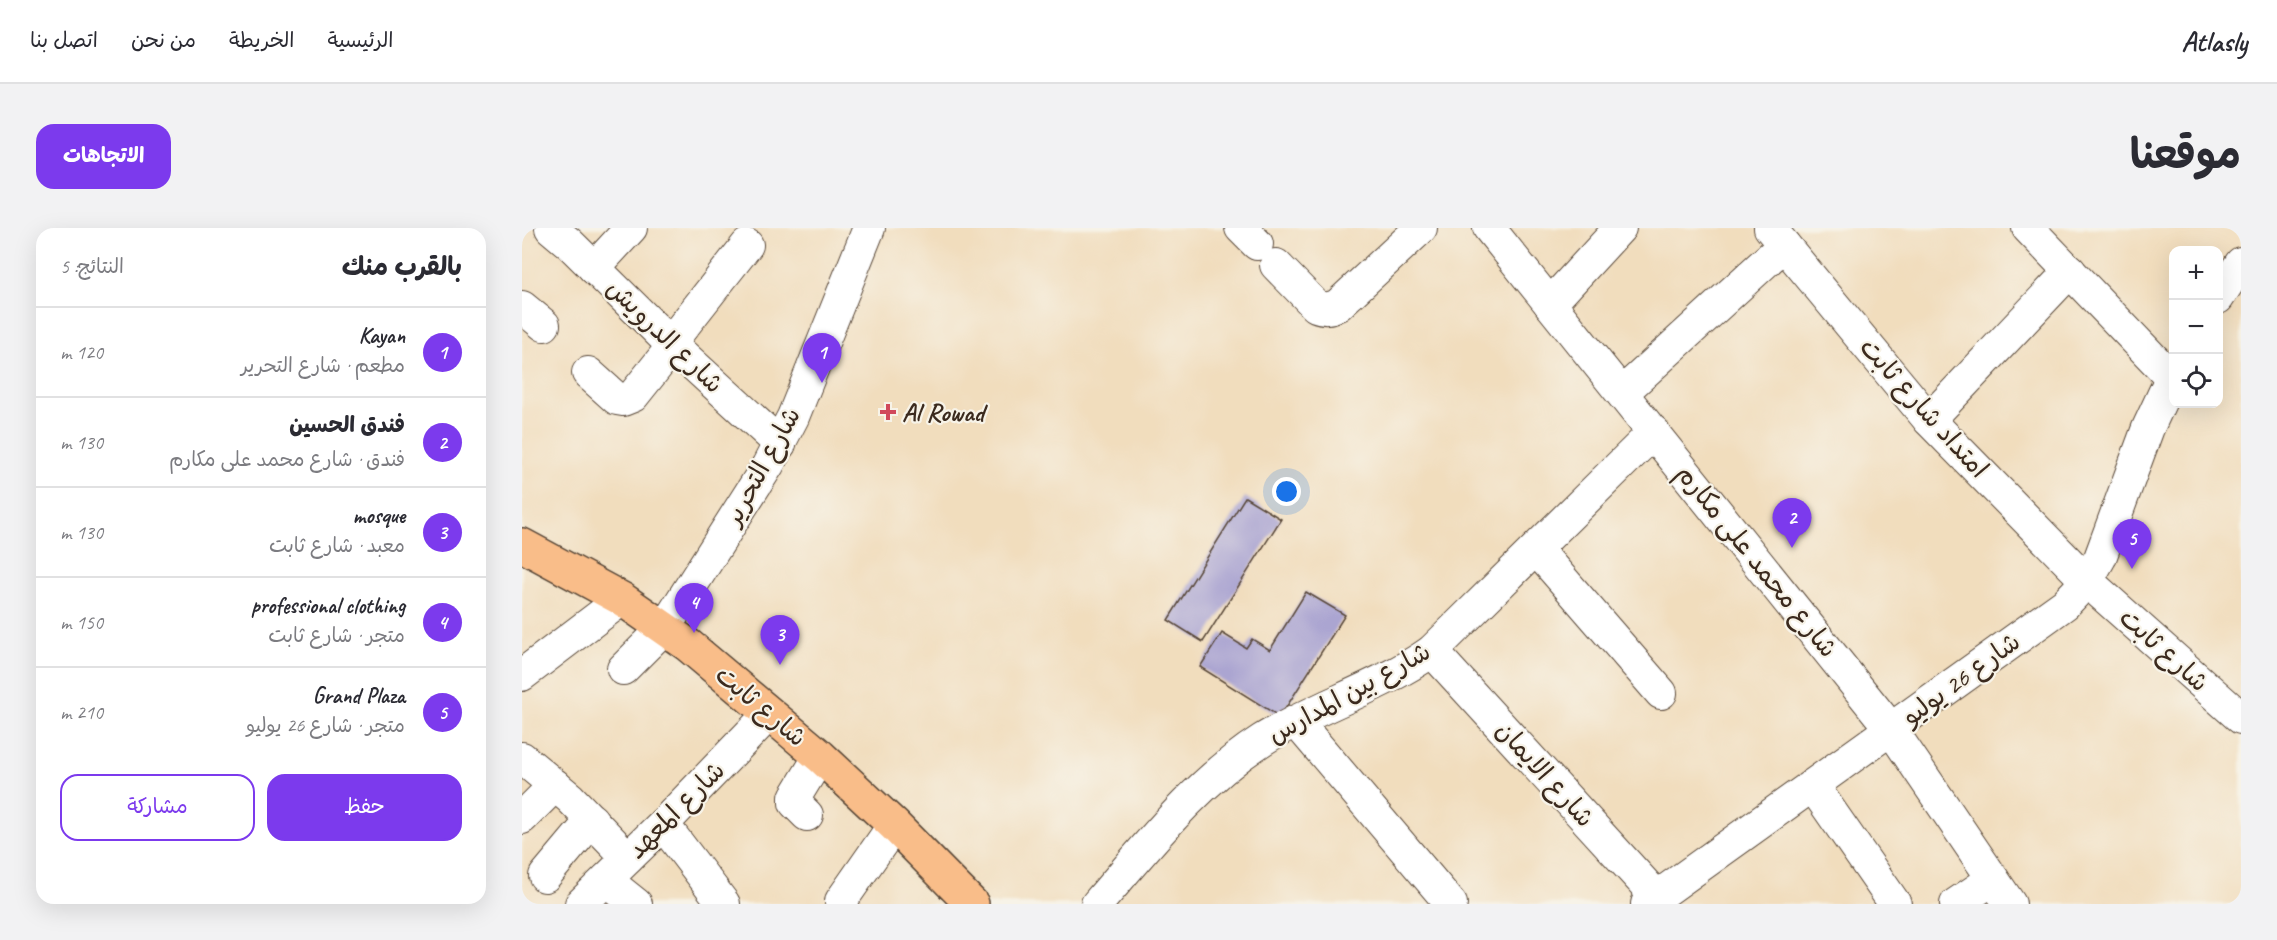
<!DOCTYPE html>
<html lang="ar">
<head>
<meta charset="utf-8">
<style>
	body { margin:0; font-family:Caveat,"Playpen Sans Arabic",sans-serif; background:#f2f2f3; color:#2b2b33; direction:rtl }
	.controls { position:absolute; right:18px; top:18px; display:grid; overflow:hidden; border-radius:12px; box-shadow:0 6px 24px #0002 }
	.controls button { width:54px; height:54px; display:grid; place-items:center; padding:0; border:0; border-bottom:2px solid #e1e1e2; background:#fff; color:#2b2b33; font:30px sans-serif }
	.you { position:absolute; left:765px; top:264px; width:21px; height:21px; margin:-15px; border:4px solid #fff; border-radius:50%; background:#1a73e8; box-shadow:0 0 0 9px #1a73e833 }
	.badge { display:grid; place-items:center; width:39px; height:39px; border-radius:50%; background:#7c3aed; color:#fff; font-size:20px; font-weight:700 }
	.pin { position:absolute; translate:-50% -50px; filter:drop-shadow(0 2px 3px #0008) }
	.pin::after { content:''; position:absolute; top:32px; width:21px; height:18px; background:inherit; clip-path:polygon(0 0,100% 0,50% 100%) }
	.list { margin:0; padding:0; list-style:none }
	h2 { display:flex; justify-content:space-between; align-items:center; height:78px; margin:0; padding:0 24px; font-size:26px }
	h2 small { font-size:20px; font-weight:400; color:#7c7c81 }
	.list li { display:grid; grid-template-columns:39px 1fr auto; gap:18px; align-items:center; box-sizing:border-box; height:90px; padding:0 24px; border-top:2px solid #e1e1e2 }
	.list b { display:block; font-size:22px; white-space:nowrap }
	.list p { margin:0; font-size:20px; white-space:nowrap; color:#7c7c81 }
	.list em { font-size:20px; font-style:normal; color:#7c7c81 }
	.actions { display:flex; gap:12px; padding:18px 24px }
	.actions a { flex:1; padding:14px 0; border:2px solid #7c3aed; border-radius:18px; text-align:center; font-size:21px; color:#7c3aed }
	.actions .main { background:#7c3aed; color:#fff }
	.icon { flex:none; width:33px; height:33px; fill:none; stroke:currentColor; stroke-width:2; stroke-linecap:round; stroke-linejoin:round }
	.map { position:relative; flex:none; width:1719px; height:676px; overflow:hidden; direction:ltr; border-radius:18px }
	header { display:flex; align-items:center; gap:36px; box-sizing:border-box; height:84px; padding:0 30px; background:#fff; border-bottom:2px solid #e1e1e2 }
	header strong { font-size:28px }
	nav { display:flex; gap:33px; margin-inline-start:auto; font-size:21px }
	.intro { display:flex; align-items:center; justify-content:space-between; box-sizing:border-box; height:144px; padding:0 36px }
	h1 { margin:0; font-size:42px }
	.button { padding:15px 27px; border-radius:18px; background:#7c3aed; color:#fff; font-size:21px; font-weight:700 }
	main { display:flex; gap:36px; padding:0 36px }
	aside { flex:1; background:#fff; border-radius:18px; box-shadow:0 6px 24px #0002 }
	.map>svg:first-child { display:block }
</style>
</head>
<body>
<header>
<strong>Atlasly</strong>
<nav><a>الرئيسية</a><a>الخريطة</a><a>من نحن</a><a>اتصل بنا</a></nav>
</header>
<div class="intro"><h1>موقعنا</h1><a class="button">الاتجاهات</a></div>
<main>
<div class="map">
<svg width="1719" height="676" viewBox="0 0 1719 676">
	<rect width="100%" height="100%" fill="#f7f3e8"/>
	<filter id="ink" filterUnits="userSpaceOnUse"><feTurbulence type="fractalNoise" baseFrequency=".0167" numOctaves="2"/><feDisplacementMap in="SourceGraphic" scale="12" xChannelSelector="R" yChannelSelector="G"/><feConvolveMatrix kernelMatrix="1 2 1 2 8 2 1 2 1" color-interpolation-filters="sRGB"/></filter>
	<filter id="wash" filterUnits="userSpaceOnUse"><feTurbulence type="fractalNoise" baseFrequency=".008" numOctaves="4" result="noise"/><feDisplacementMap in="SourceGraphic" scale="24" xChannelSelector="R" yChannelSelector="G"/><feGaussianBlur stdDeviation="1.35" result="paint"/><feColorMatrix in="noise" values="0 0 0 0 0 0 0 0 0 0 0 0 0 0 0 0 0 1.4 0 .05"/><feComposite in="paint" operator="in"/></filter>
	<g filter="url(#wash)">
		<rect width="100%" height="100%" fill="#f1ddbd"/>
		<g id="blocks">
			<!-- building -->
			<g fill="#aba5d1">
				<path d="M723 269 759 291 681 414 646 392Z"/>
				<path d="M784 364 823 387 758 489 678 439 700 405 724 420 730 411 748 422Z"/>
			</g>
		</g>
	</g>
	<g filter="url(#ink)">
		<use href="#blocks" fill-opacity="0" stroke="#564536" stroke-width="1.5"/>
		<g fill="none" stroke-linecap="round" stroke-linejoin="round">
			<defs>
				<g id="minor">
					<path d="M29 0 48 16 151 118 258 216"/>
					<path d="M719 0 735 16"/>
					<path d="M967 0 1369 501 1488 676"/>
					<path d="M1248 0 1407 192 1565 353 1719 490"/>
					<path d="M1506 0 1649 149"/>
					<path d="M754 37 794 78C802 81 807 81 816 77L899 0"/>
					<path d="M72 40 109 0"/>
					<path d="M1696 70 1719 35"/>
					<path d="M1028 76 1098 0"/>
					<path d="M0 79 22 97"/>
					<path d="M148 115 225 17"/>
					<path d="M66 145 95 171 101 172 111 168 151 118"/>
					<path d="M1100 165 1262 17"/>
					<path d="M1407 192 1548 43"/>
					<path d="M1014 321 1139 465"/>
					<path d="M910 423 1135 669"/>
					<path d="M101 441 143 399 246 237 271 189 347 0"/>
					<path d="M0 447 100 371"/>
					<path d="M774 493 929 676"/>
					<path d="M0 530 48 570 106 630"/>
					<path d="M1291 558 1373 676"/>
					<path d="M285 587 273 575V569L298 528"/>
					<path d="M0 590 33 557"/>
					<path d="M141 596 202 676"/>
					<path d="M23 648 70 592"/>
					<path d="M84 652 114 676"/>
					<path d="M319 673 372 597"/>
					<path d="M59 676 141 596 247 486"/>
					<path d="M575 676C626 617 674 555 740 512 794 478 858 460 910 423L1132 204"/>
					<path d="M1125 676 1543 376 1565 353 1578 330 1626 200 1652 144"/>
					<path d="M1434 676 1471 651"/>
				</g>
				<path id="major" d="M0 317 100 371 166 417 298 528 372 597 450 676"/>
			</defs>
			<!-- minor casing -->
			<use href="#minor" stroke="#564536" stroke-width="34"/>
			<!-- major casing -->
			<use href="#major" stroke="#564536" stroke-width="36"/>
			<!-- minor -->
			<use href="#minor" stroke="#fff" stroke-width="32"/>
			<!-- major -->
			<use href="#major" stroke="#f9bd89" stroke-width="33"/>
		</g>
	</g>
	<!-- markers -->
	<path fill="#d1495b" stroke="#f7f3e8" stroke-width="2" d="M363 175h6v6h6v6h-6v6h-6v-6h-6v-6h6z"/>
	<g text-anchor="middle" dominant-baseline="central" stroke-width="4.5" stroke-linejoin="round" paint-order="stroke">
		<!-- street labels -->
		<g font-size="26" fill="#3b2a1e" stroke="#f7f3e8">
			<text transform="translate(143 108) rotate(44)">شارع الدرويش</text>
			<text transform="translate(1402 180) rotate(48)">امتداد شارع ثابت</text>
			<text transform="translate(240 238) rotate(-61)">شارع التحرير</text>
			<text transform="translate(1235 333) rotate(51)">شارع محمد على مكارم</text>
			<text transform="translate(1642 422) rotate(42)">شارع ثابت</text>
			<text transform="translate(1439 451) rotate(-36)">شارع 26 يوليو</text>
			<text transform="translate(827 465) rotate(-29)">شارع بين المدارس</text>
			<text transform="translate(239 478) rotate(40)">شارع ثابت</text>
			<text transform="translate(1023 546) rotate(48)">شارع الايمان</text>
			<text transform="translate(154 582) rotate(-45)">شارع المعهد</text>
		</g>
		<!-- poi labels -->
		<g font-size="26" font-weight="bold" fill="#3b2a1e" stroke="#f7f3e8" text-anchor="start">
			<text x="380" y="184">Al Rowad</text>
		</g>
	</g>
</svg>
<div class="controls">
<button>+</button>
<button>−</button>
<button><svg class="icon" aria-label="locate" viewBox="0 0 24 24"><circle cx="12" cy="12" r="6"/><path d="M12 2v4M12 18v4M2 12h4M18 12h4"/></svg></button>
</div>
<div class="you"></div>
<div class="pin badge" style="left:300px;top:155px">1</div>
<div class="pin badge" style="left:1270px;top:320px">2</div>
<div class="pin badge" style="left:258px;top:437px">3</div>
<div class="pin badge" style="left:172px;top:405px">4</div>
<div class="pin badge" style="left:1610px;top:341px">5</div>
</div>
<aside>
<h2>بالقرب منك<small>النتائج: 5</small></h2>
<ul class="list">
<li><span class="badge">1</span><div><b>Kayan</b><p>مطعم · شارع التحرير</p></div><em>120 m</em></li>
<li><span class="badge">2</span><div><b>فندق الحسين</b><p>فندق · شارع محمد على مكارم</p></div><em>130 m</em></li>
<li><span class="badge">3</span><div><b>mosque</b><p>معبد · شارع ثابت</p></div><em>130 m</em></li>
<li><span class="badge">4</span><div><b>professional clothing</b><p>متجر · شارع ثابت</p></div><em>150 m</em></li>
<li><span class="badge">5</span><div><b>Grand Plaza</b><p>متجر · شارع 26 يوليو</p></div><em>210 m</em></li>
</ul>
<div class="actions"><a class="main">حفظ</a><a>مشاركة</a></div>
</aside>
</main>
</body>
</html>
